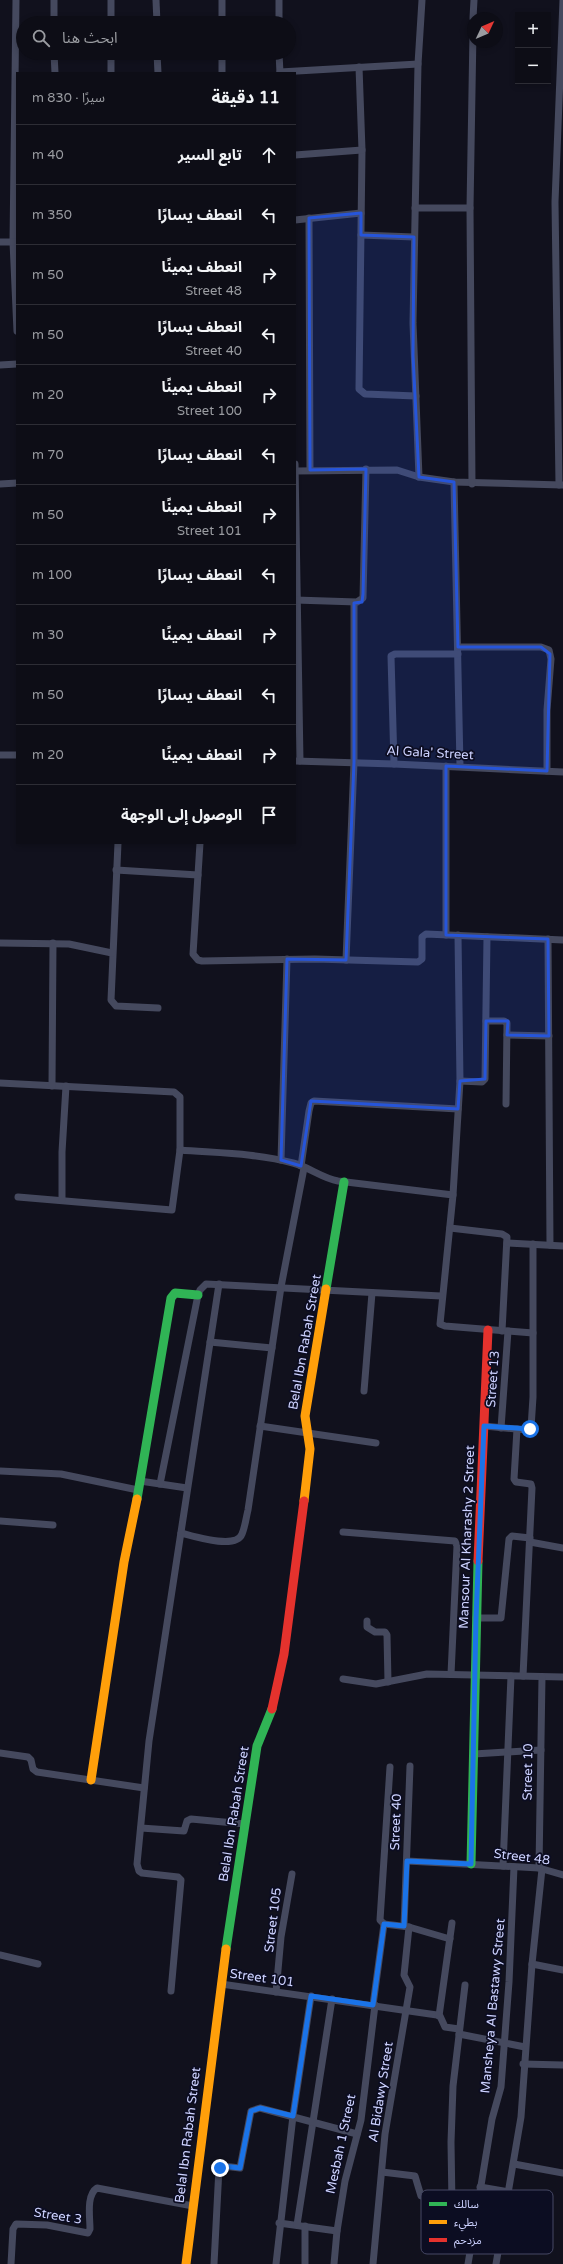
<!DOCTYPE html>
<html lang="ar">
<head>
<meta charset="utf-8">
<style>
	body { margin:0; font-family:"Varela Round","Noto Sans Arabic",sans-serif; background:#16161f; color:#f1f3f6; direction:rtl }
	.controls { position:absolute; right:12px; top:12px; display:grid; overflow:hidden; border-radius:0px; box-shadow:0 2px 6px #0003 }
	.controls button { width:36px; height:36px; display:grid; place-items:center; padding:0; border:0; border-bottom:1px solid #2d2d35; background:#0d0d16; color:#f1f3f6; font:20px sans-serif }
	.compass { position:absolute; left:467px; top:12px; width:36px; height:36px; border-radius:50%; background:#0d0d16; box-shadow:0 2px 6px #0003; rotate:46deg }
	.stop { position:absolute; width:12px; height:12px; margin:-9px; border:3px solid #1a73e8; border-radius:50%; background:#fff }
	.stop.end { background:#1a73e8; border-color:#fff; box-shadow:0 1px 4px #0008 }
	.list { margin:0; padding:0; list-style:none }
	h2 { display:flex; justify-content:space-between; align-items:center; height:52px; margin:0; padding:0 16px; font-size:17px }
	h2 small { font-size:13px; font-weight:400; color:#9a9ca1 }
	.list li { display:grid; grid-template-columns:26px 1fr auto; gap:12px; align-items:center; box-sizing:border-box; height:60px; padding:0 16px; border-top:1px solid #2d2d35 }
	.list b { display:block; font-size:15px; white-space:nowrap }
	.list p { margin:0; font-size:13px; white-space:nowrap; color:#9a9ca1 }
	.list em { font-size:13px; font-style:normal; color:#9a9ca1 }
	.icon { flex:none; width:22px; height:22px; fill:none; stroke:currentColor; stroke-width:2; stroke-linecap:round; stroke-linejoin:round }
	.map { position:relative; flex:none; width:563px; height:2264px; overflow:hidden; direction:ltr }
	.search { position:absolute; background:#0d0d16; box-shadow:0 2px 6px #0003; left:16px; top:16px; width:280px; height:44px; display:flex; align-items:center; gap:10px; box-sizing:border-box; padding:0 14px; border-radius:22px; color:#9a9ca1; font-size:15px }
	.panel { position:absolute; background:#0d0d16; box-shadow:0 2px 6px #0003; left:16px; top:72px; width:280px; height:772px; border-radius:0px; direction:rtl }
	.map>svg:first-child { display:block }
</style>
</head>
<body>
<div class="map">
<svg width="563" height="2264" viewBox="0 0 563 2264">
	<rect width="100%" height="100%" fill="#11111d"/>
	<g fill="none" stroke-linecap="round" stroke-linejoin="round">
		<!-- street -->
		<g stroke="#45495e" stroke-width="7">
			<path d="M16 0 13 242 17 331"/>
			<path d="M54 0V23"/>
			<path d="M156 0 157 23"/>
			<path d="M222 0V23"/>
			<path d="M473 18 474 0"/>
			<path d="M111 23V0"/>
			<path d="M279 23V0"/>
			<path d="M54 53 55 73"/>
			<path d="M157 53 158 73"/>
			<path d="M222 53V73"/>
			<path d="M279 53 280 73"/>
			<path d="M359 67 362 150 359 389 365 394 416 396"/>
			<path d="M280 72 418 64"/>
			<path d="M111 73V53"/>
			<path d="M295 155 362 150"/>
			<path d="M415 208H470"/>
			<path d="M309 218 310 470"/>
			<path d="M295 220 361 213"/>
			<path d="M361 235 414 237"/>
			<path d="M0 242H16"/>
			<path d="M0 365 17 364"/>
			<path d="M295 464 300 761"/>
			<path d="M295 471 397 470 419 477 454 482 562 485"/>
			<path d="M419 477 413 323 418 64 422 0"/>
			<path d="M454 482 460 766"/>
			<path d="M0 484 17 483"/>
			<path d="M472 484 470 208 473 32"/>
			<path d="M559 485 555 202 563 0"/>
			<path d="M295 600 357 602 363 598 366 469"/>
			<path d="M458 647H541L549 650 551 659 547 710V771"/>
			<path d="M0 755H17"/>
			<path d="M295 761 394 764 563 772"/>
			<path d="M394 764 391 656 395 654H458"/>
			<path d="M446 766V935"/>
			<path d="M118 843 111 1000 116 1006 158 1008"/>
			<path d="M200 843 193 954 198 960 202 961 315 959 418 962 422 959V937L426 934 563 940"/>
			<path d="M116 870 198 875"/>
			<path d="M548 939 550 1245"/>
			<path d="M0 943 69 944 112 953"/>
			<path d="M346 960 354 762V603"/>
			<path d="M486 1021H504L507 1023 506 1104"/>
			<path d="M507 1035 549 1036"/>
			<path d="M460 1081 482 1082 485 1079 487 937"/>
			<path d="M0 1083 174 1092 180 1097V1150L172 1210 18 1197"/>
			<path d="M52 1086 53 943"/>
			<path d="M180 1150C217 1153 256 1153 293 1163 309 1167 322 1178 338 1181L453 1195 440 1324 445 1326 533 1333"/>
			<path d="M281 1160 287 959"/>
			<path d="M301 1166 309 1111 311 1103 314 1101 458 1109"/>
			<path d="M453 1195 460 1081 458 935"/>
			<path d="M62 1200V1152L66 1086"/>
			<path d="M450 1228 502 1234 507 1237 502 1331"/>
			<path d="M507 1243 563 1246"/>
			<path d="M210 1342 272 1348"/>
			<path d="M364 1391 372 1293"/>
			<path d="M260 1426 376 1443"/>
			<path d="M484 1426 527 1430 531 1428 533 1397V1244"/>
			<path d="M501 1428 508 1331"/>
			<path d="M517 1429 514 1479 516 1482 531 1484 532 1488 523 1676"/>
			<path d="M0 1471 61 1474 138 1490"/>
			<path d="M140 1481 187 1488"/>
			<path d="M160 1484 198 1295 200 1290 206 1284 441 1296"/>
			<path d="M0 1521 53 1525"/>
			<path d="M343 1532 455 1541 457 1546 451 1674"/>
			<path d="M181 1533C193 1536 236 1550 242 1534 245 1527 246 1518 248 1510L281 1287 304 1168"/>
			<path d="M530 1542 563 1548"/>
			<path d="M476 1618H501L509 1539 512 1536 530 1538"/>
			<path d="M367 1621V1627L375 1632H385L387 1635 388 1682"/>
			<path d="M343 1679 376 1684 427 1674 563 1677"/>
			<path d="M0 1753 28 1757 31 1760 33 1769 37 1772 144 1788"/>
			<path d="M474 1754 541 1750"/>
			<path d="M141 1828 184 1831 187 1821 191 1819 245 1824"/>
			<path d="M407 1861 539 1868 563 1875"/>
			<path d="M503 1866 511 1676"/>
			<path d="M539 1868 542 1677"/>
			<path d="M384 1924 380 1920 390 1767"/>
			<path d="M384 1924 409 1927 450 1939"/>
			<path d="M404 1926 410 1766"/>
			<path d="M0 1955 38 1964"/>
			<path d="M532 1964 563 1970"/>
			<path d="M221 1984 437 2015 440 2016 445 2027 459 2029"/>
			<path d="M171 1991 181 1880 178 1877 142 1873 139 1871 137 1864 149 1741 219 1284"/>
			<path d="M276 1992 281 1937 292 1874"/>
			<path d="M373 2005 384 1924"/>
			<path d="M439 2016 452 1923"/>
			<path d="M459 2034 525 2047"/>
			<path d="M523 2064 563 2065"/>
			<path d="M514 2164 563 2173"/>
			<path d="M382 2172 415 2176 421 2196 460 2207 477 2209"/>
			<path d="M480 2187 509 2192"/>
			<path d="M452 2204 451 2142 453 2086 465 1985"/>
			<path d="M279 2223 337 2231"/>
			<path d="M297 2225 332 1999"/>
			<path d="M11 2264 13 2229 16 2224 47 2225 88 2233 90 2229C90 2217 86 2195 97 2188L193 2206"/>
			<path d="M214 2264 219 2168 223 2166 240 2168 251 2111 260 2108 357 2134"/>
			<path d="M276 2264 293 2116 311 1996"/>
			<path d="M305 2264V2226"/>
			<path d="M334 2264 337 2231 345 2181 361 2120 375 2005"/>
			<path d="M373 2264 385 2134 410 1987 404 1975 409 1927"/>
			<path d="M468 2264 492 2119 501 2087 509 1982 514 1867"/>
			<path d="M496 2264 521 2117 532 1964 542 1869"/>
		</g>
		<!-- fast -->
		<g stroke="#30b455" stroke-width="9">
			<path d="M326 1289 344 1182"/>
			<path d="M137 1499 171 1298 175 1293 198 1295"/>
			<path d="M471 1864 478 1561"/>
			<path d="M226 1949 257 1746 272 1709"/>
		</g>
		<!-- slow -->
		<g stroke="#ff9f0a" stroke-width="9">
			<path d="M304 1501 310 1449 305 1416 326 1289"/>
			<path d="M91 1780 124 1562 137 1499"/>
			<path d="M186 2264 226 1949"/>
		</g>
		<!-- jam -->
		<g stroke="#e5322d" stroke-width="9">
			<path d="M478 1561 488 1330"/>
			<path d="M272 1709 284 1654 304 1501"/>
		</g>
	</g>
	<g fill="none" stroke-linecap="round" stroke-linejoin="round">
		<!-- route -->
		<path stroke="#1a73e8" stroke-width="5" d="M220 2168 223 2166 240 2168 251 2111 260 2108 293 2116 311 1996 373 2005 384 1924 404 1926 407 1861 471 1864 476 1618 484 1426 530 1429"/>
	</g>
	<!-- marked area -->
	<path fill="#2655da" fill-opacity="0.2" stroke="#2655da" stroke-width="3" stroke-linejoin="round" d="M361 213V235L414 237 413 355 419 477 454 482 458 647H541L550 654 547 771 446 766V935L548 939 549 1036 507 1035 508 1021H486L485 1079 460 1081 458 1109 311 1101 301 1166 281 1160 287 959 346 960 354 762V603L362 602 363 594 366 469 310 470 309 218Z"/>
	<g text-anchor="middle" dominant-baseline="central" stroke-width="3.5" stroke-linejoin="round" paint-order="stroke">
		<!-- street labels -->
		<g font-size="13" fill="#cdd2ff" stroke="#0c0d22">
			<text transform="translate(430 753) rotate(3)">Al Gala' Street</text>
			<text transform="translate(305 1342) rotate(-80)">Belal Ibn Rabah Street</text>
			<text transform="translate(493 1379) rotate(-86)">Street 13</text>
			<text transform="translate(467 1537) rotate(-88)">Mansour Al Kharashy 2 Street</text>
			<text transform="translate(528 1772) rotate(-89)">Street 10</text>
			<text transform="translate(234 1814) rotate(-81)">Belal Ibn Rabah Street</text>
			<text transform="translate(396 1822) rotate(-88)">Street 40</text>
			<text transform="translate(522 1857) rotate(7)">Street 48</text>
			<text transform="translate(273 1920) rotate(-83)">Street 105</text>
			<text transform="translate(262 1978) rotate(8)">Street 101</text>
			<text transform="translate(493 2006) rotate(-85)">Mansheya Al Bastawy Street</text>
			<text transform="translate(381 2092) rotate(-81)">Al Bidawy Street</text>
			<text transform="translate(188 2135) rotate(-83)">Belal Ibn Rabah Street</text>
			<text transform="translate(341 2144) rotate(-78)">Mesbah 1 Street</text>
			<text transform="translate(58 2216) rotate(9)">Street 3</text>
		</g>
	</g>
	<!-- legend -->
	<rect x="421" y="2190" width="132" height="64" rx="6" fill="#0c0d22" stroke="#464864" stroke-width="1"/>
	<rect x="429" y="2202" width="18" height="4" fill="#30b455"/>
	<rect x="429" y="2220" width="18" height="4" fill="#ff9f0a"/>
	<rect x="429" y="2238" width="18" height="4" fill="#e5322d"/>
	<g font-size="11" fill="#cdd2ff">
		<text x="454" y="2208">سالك</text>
		<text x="454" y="2226">بطيء</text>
		<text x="454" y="2244">مزدحم</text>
	</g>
</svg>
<div class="controls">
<button>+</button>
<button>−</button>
</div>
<svg class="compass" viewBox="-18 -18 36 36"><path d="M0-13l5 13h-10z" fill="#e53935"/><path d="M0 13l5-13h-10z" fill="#9a9ca1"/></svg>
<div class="stop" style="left:530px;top:1429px"></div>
<div class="stop end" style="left:220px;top:2168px"></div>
<div class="search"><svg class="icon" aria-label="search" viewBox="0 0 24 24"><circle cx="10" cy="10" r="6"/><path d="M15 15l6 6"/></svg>ابحث هنا</div>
<section class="panel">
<h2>11 دقيقة<small>سيرًا · 830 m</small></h2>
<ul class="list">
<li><svg class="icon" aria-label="ahead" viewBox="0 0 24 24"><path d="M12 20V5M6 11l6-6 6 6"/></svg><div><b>تابع السير</b></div><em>40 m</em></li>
<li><svg class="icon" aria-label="left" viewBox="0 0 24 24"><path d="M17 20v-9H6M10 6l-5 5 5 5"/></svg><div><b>انعطف يسارًا</b></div><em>350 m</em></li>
<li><svg class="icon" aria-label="right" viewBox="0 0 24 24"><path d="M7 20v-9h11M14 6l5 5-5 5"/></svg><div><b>انعطف يمينًا</b><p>Street 48</p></div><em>50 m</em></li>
<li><svg class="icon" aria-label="left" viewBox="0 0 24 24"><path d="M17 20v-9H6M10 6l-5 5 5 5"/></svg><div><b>انعطف يسارًا</b><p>Street 40</p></div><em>50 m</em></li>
<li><svg class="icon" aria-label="right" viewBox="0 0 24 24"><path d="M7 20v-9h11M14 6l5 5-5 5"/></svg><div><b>انعطف يمينًا</b><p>Street 100</p></div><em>20 m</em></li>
<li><svg class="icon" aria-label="left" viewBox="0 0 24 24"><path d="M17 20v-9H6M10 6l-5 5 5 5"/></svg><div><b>انعطف يسارًا</b></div><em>70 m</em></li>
<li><svg class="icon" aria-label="right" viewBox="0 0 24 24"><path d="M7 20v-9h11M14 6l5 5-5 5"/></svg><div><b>انعطف يمينًا</b><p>Street 101</p></div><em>50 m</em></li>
<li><svg class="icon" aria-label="left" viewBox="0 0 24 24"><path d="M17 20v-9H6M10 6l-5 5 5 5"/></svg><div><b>انعطف يسارًا</b></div><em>100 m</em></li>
<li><svg class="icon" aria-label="right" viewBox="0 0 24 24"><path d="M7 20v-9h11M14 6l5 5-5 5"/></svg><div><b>انعطف يمينًا</b></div><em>30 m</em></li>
<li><svg class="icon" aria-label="left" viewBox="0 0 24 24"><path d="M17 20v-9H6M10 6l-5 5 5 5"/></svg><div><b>انعطف يسارًا</b></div><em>50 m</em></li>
<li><svg class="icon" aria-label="right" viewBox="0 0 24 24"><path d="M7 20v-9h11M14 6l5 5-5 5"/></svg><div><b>انعطف يمينًا</b></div><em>20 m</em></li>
<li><svg class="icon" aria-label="arrive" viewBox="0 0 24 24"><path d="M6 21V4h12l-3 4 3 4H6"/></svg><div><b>الوصول إلى الوجهة</b></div></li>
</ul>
</section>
</div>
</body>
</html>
